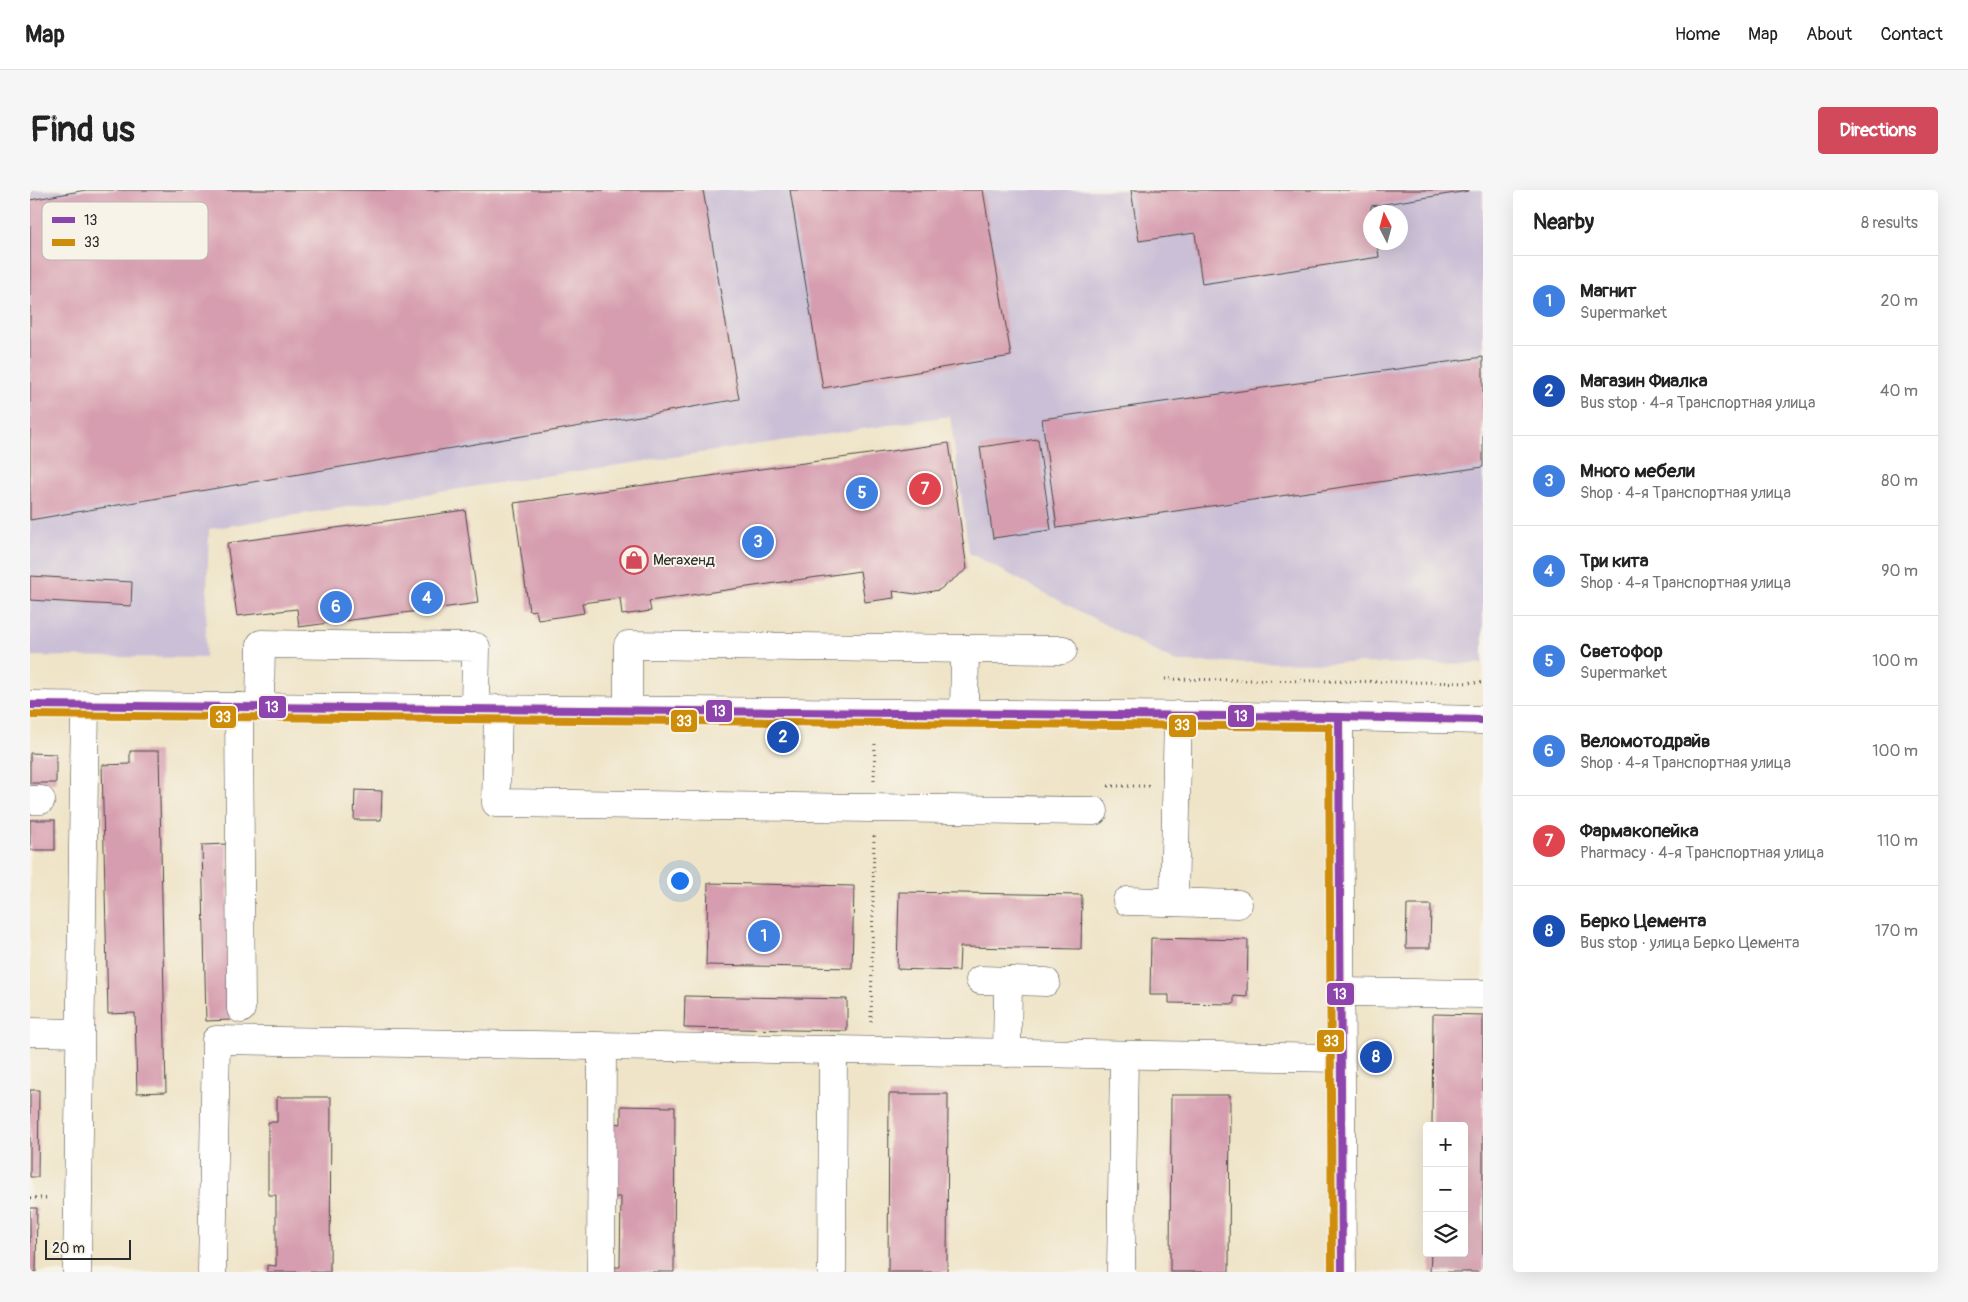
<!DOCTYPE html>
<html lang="en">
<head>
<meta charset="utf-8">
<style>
	body { margin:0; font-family:Pangolin,sans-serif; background:#f6f6f6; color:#222 }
	.controls { position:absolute; right:15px; bottom:15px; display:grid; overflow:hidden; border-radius:5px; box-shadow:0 5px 20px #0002 }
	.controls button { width:45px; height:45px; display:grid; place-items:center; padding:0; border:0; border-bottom:1px solid #e0e0e0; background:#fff; color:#222; font:25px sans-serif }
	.compass { position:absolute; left:1333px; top:15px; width:45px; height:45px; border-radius:50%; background:#fff; box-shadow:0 5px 20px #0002; rotate:354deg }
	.scale { position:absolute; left:15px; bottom:12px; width:86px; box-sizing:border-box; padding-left:5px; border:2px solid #2b2b2b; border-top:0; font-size:14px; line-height:18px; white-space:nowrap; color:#2b2b2b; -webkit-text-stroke:4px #f7f3e8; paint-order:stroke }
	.you { position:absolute; left:649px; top:690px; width:18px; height:18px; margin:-12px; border:4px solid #fff; border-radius:50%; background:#1a73e8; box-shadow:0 0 0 8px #1a73e833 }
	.badge { display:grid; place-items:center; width:32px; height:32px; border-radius:50%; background:#d1495b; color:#fff; font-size:16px; font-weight:700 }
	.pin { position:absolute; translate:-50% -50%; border:2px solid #fff; box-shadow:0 1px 5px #0006 }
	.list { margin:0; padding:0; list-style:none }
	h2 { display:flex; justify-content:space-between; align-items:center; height:65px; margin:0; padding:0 20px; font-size:21px }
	h2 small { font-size:16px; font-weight:400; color:#767676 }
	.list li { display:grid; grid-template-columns:32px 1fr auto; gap:15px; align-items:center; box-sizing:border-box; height:90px; padding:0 20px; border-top:1px solid #e0e0e0 }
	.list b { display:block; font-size:19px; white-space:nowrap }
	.list p { margin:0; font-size:16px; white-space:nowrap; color:#767676 }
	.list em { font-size:16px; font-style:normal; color:#767676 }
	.icon { flex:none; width:28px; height:28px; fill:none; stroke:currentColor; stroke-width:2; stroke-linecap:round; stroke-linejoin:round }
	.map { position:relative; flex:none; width:1453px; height:1082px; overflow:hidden; border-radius:5px }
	header { display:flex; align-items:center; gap:30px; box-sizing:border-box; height:70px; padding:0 25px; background:#fff; border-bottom:1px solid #e0e0e0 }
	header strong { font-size:24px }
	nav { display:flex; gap:28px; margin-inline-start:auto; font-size:18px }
	.intro { display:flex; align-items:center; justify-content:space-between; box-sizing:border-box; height:120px; padding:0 30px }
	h1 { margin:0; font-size:35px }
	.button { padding:12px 22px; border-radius:5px; background:#d1495b; color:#fff; font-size:18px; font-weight:700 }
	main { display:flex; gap:30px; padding:0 30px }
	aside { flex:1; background:#fff; border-radius:5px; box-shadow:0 5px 20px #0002 }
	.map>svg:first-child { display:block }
</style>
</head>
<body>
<header>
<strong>Map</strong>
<nav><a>Home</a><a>Map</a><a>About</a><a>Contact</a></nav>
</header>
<div class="intro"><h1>Find us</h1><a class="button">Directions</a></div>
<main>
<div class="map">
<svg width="1453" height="1082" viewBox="0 0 1453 1082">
	<rect width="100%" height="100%" fill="#f7f3e8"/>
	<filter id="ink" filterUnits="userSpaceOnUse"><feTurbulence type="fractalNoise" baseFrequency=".02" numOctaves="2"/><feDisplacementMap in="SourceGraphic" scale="10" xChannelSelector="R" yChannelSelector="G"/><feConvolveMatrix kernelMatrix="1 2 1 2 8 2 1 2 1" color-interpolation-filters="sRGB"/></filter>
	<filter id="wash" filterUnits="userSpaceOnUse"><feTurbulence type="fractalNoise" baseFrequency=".0096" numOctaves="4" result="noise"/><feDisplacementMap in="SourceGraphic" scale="20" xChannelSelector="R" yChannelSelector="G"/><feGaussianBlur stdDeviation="1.12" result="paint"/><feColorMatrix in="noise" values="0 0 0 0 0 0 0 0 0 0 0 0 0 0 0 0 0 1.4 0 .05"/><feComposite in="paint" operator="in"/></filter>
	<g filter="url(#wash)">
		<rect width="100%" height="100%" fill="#efe4c8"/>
		<!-- industrial -->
		<path fill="#cabfd6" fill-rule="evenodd" d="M0 0H1453V474L1146 472 939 363 920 226 454 295 179 339 175 468 0 466ZM1340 22H1370V52H1340Z"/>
		<g id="blocks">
			<!-- building -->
			<g fill="#d69caf">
				<path d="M56 0H673L709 209 0 330V10Z"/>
				<path d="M760 0H953L981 166 793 198Z"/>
				<path d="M1101 0H1438V1L1341 16 1340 52H1347L1349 67 1172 94 1165 43 1109 51Z"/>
				<path d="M1453 167V277L1027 338 1012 229Z"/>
				<path d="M1008 249 1021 340 963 348 950 257Z"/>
				<path d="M919 253 937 379 909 400 886 404 863 401 864 408 835 412 830 381 619 411 621 421 592 425 590 408 552 413 554 423 508 430 506 420 499 421 484 313Z"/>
				<path d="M435 320 448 413 269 437 267 419 207 426 197 353Z"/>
				<path d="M0 386 102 392 101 416 0 410Z"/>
				<path d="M100 561H129L136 902 107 903 105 823 78 824 72 575 100 574Z"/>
				<path d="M0 563 26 564V593H0Z"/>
				<path d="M325 600 352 601 351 630H324Z"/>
				<rect x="0" y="630" width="25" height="30"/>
				<path d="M197 654 201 830 176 831 172 655Z"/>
				<path d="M678 693 824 696 822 778 676 775Z"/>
				<path d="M869 702 1052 705 1051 759 930 757 929 781 867 779Z"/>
				<path d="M1377 715H1401L1400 758H1376Z"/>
				<path d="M1121 748 1218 750 1217 807 1204 806V814L1139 813V805H1120Z"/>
				<path d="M655 806 817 809V841L654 838Z"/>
				<path d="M1403 824 1453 825V1082H1400L1401 1063H1434V936H1402Z"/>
				<path d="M0 900H9L8 987H0Z"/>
				<path d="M859 904H918L917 1082H858Z"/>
				<path d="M1141 905H1200L1199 1082H1140Z"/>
				<path d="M247 907H301L300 1082H237V1075L246 1076V1005H238V932H247Z"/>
				<path d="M591 916 645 917 644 1082H581V1077H590L591 1007H582V933L591 934Z"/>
				<path d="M0 1018H7L6 1082H0Z"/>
			</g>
		</g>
	</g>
	<g filter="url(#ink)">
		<use href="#blocks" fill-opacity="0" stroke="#484743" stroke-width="1"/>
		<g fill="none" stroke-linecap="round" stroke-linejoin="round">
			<defs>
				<g id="minor">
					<path d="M209 517 211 819"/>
					<path d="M230 517 231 454 446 457 445 519"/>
					<path d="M468 519 466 613 1064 621"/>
					<path d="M598 520V455L1033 460"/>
					<path d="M934 524 935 459"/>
					<path d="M0 610H11"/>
					<path d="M1097 711 1208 714"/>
					<path d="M1144 712 1148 525"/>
					<path d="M950 790 1016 792"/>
					<path d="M1310 802 1453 804"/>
					<path d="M0 842 50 843"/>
					<path d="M977 863 978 791"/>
					<path d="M47 1082 55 515"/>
					<path d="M182 1082 186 850 1310 868"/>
					<path d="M571 1082 572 857"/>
					<path d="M802 1082 803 860"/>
					<path d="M1091 1082 1094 865"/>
				</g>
				<g id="major">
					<path d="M0 515 1309 527 1453 530"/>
					<path d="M1309 527 1312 1082"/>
				</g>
			</defs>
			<!-- minor casing -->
			<use href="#minor" stroke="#484743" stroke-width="29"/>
			<!-- major casing -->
			<use href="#major" stroke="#484743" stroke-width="29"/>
			<!-- path -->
			<g stroke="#484743" stroke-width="3" stroke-dasharray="1 4" stroke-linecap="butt">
				<path d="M1135 489 1453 493"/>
				<path d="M844 590 845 552"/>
				<path d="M1078 596H1119"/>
				<path d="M841 832 844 646"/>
				<path d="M0 1008H19"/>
			</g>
			<!-- minor -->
			<use href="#minor" stroke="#fff" stroke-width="28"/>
			<!-- major -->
			<use href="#major" stroke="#fff" stroke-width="28"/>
			<defs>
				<g id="bus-1">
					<path d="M0 515 1309 527 1453 530"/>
					<path d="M1309 527 1312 1082"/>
				</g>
				<path id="bus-2" d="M0 525 1299 537 1302 1082"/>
			</defs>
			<!-- bus-1 casing -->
			<use href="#bus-1" stroke="#f7f3e8" stroke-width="11"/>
			<!-- bus-2 casing -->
			<use href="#bus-2" stroke="#f7f3e8" stroke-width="11"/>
			<!-- bus-1 -->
			<use href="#bus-1" stroke="#8e44ad" stroke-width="8"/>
			<!-- bus-2 -->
			<use href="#bus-2" stroke="#ce8d09" stroke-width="8"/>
		</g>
	</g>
	<!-- icons -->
	<defs>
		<symbol id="shop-ring" viewBox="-11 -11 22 22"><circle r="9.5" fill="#f7f3e8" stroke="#d1495b" stroke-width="1.5"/><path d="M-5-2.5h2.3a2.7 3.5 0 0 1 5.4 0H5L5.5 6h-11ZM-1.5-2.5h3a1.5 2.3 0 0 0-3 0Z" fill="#d1495b"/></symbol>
	</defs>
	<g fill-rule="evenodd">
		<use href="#shop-ring" x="588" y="354" width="32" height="32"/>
	</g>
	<g text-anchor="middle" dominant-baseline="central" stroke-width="4" stroke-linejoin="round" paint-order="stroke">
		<!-- poi labels -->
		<g font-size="15" fill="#2b2b2b" stroke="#f7f3e8" text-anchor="start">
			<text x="623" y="370">Мегахенд</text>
		</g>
	</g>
	<!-- legend -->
	<rect x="12" y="12" width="166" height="58" rx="8" fill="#f7f3e8" stroke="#bab7af" stroke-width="1"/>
	<rect x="22" y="27" width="23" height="6" fill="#8e44ad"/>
	<rect x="22" y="49" width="23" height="7" fill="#ce8d09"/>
	<g font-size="14" fill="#2b2b2b">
		<text x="54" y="35">13</text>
		<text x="54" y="57">33</text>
	</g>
	<g stroke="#f7f3e8" stroke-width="2">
		<rect x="228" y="505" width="29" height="24" rx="5" fill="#8e44ad"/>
		<rect x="675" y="509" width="28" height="24" rx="5" fill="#8e44ad"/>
		<rect x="1197" y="514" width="28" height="24" rx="5" fill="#8e44ad"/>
		<rect x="179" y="515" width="28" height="24" rx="5" fill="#ce8d09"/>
		<rect x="640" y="519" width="28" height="24" rx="5" fill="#ce8d09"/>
		<rect x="1138" y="524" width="29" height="24" rx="5" fill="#ce8d09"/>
		<rect x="1296" y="792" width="29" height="24" rx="5" fill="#8e44ad"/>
		<rect x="1286" y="839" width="29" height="24" rx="5" fill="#ce8d09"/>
	</g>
	<g font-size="14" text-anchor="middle" font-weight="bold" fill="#fff">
		<text x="242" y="522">13</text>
		<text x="689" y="526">13</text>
		<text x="1211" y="531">13</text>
		<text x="193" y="532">33</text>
		<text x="654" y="536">33</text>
		<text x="1152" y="540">33</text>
		<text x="1310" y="809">13</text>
		<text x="1301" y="856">33</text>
	</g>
</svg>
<div class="controls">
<button>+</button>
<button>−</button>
<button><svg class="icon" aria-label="layers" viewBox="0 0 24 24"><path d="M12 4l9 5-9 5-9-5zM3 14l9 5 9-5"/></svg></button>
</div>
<svg class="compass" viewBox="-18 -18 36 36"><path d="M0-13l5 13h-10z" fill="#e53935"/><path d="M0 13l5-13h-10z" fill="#767676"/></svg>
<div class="scale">20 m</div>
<div class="you"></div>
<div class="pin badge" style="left:734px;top:746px;background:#3f7fe0">1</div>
<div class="pin badge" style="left:753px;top:547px;background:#1a4fb4">2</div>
<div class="pin badge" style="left:728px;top:352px;background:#3f7fe0">3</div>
<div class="pin badge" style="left:397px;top:408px;background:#3f7fe0">4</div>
<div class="pin badge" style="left:832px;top:303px;background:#3f7fe0">5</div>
<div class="pin badge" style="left:306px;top:417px;background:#3f7fe0">6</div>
<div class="pin badge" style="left:895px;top:299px;background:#e0444e">7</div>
<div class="pin badge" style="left:1346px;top:867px;background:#1a4fb4">8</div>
</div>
<aside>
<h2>Nearby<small>8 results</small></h2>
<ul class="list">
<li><span class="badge" style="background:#3f7fe0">1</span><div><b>Магнит</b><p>Supermarket</p></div><em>20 m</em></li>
<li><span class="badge" style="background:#1a4fb4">2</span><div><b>Магазин Фиалка</b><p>Bus stop · 4-я Транспортная улица</p></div><em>40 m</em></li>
<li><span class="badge" style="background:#3f7fe0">3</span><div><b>Много мебели</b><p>Shop · 4-я Транспортная улица</p></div><em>80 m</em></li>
<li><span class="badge" style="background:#3f7fe0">4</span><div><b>Три кита</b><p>Shop · 4-я Транспортная улица</p></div><em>90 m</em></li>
<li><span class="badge" style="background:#3f7fe0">5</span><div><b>Светофор</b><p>Supermarket</p></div><em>100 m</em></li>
<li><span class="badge" style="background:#3f7fe0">6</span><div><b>Веломотодрайв</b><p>Shop · 4-я Транспортная улица</p></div><em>100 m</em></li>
<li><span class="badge" style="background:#e0444e">7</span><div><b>Фармакопейка</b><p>Pharmacy · 4-я Транспортная улица</p></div><em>110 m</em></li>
<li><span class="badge" style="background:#1a4fb4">8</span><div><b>Берко Цемента</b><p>Bus stop · улица Берко Цемента</p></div><em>170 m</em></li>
</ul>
</aside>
</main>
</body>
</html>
